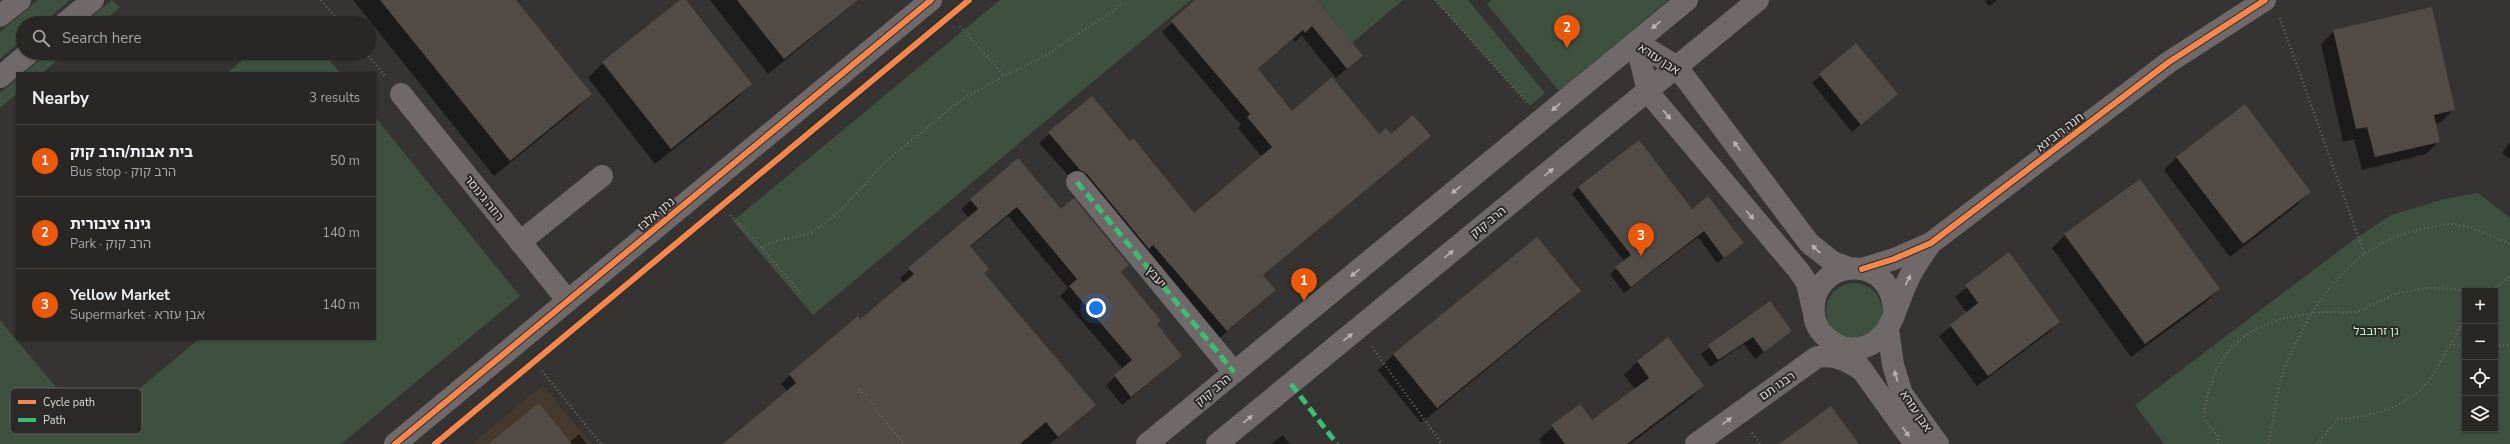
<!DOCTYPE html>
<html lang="en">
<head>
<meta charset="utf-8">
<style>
	body { margin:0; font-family:"Nunito Sans","Noto Sans Hebrew",sans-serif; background:#302f2e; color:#f1f3f6 }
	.controls { position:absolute; right:12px; bottom:12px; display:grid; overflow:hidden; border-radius:0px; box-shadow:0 1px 3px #0004 }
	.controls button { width:36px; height:36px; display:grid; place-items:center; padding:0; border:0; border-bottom:1px solid #444443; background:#282726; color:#f1f3f6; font:20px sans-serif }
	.you { position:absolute; left:1096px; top:308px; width:14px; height:14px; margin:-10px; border:3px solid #fff; border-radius:50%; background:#1a73e8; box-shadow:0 0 0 6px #1a73e833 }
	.badge { display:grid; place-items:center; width:26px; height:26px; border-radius:50%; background:#ea580c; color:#fff; font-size:13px; font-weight:700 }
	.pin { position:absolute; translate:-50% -33px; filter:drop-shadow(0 1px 2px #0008) }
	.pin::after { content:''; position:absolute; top:21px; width:14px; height:12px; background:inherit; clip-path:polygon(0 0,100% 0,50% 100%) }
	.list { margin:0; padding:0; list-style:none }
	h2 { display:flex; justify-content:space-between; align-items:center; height:52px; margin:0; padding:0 16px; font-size:17px }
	h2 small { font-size:13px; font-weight:400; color:#a5a5a7 }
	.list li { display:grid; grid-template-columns:26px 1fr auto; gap:12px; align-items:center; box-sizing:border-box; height:72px; padding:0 16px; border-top:1px solid #444443 }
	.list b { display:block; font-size:15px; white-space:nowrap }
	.list p { margin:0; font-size:13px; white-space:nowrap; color:#a5a5a7 }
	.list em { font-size:13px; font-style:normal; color:#a5a5a7 }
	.icon { flex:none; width:22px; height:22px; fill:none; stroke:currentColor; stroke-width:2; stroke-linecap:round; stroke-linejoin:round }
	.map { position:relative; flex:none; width:2510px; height:444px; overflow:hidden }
	.search { position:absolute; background:#282726; box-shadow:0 1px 3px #0004; left:16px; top:16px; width:360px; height:44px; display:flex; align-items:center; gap:10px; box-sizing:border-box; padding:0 14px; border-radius:22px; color:#a5a5a7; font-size:15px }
	.panel { position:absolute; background:#282726; box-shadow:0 1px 3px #0004; left:16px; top:72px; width:360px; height:268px; border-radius:0px }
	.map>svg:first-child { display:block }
</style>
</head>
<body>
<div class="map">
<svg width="2510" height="444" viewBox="0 0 2510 444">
	<rect width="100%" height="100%" fill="#353433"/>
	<!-- education -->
	<path fill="#45382d" d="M543 385 592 444H472Z"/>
	<!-- green -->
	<g fill="#3e503f" fill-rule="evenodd">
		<path d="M38 0H70L43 23H23V39L0 59V32Z"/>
		<path d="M112 0 120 7 102 23H84Z"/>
		<path d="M1000 0H1191L813 315 733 221Z"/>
		<path d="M1317 0H1403L1352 43Z"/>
		<path d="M1435 0H1468L1545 93 1530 106Z"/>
		<path d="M1492 0H1668L1559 91 1487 4Z"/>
		<path d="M48 53H66L42 73H24Z"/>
		<path d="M251 53H324L340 73H227Z"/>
		<path d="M17 79V94L0 108V93Z"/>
		<path d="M375 117 520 296 341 444H0V320L91 429 199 339H375Z"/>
		<path d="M2478 193 2510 218V444H2164L2135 405 2352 241 2391 215 2445 199ZM2465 291H2495V429H2465Z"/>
		<circle cx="1854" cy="311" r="28"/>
	</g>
	<!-- shadow -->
	<g fill="#0007">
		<path d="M353 0H515L591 94 576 109 494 176Z"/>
		<path d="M682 0 751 84 736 99 655 164 588 78 603 63Z"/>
		<path d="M710 0H858L768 74Z"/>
		<path d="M1197 0H1315L1362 56 1336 78 1302 36 1295 42 1293 39 1257 70 1292 112 1379 135 1429 136 1263 275 1265 299 1217 340 1039 143 1092 97 1194 214 1262 157 1238 128 1241 125 1162 32Z"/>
		<path d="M1984 0H1997L1989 6Z"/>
		<path d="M2334 31 2454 109 2441 122 2435 124 2439 141 2426 154 2362 170 2354 139 2343 142 2321 44Z"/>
		<path d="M1856 45 1897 94 1852 132 1812 83Z"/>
		<path d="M2510 142V159L2502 153Z"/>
		<path d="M2177 157 2310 192 2297 205 2230 257 2164 170Z"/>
		<path d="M1018 160 1061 210 1121 272 1156 325 1180 356 1171 365 1122 405 1106 385 1123 369 1060 296 1068 288 1008 216 970 247 983 274 1095 405 1050 444H725L787 391 781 384 790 375 904 283 900 278 969 218 961 209Z"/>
		<path d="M1579 187 1692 210 1743 243 1717 263 1698 237 1624 293 1610 274 1624 261 1572 194Z"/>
		<path d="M2065 235 2219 289 2206 302 2131 357 2052 248Z"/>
		<path d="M1537 238 1580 291 1564 306 1421 423 1378 370 1393 355Z"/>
		<path d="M2008 254 2059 322 2048 333 1977 386 1939 336 1967 313 1955 297Z"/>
		<path d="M1770 303 1790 331 1755 359 1744 344 1710 367 1701 354Z"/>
		<path d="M1668 339 1703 386 1690 399 1630 444H1542L1539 439 1579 405 1592 422 1635 389 1624 375 1637 362Z"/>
		<path d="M579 434 587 444H489L570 442Z"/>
		<path d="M1283 435 1290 444H1271Z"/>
	</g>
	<!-- building -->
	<g fill="#534b45">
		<path d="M380 0H516L592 94 510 161Z"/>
		<path d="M680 0H686L752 84 671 149 602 62Z"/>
		<path d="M737 0H858L784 59Z"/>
		<path d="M1195 0H1317L1363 56 1347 69 1312 26 1305 33 1303 30 1258 69 1292 111 1332 77 1379 134 1386 128 1391 134 1413 115 1431 136 1263 275 1276 290 1227 331 1153 245 1149 249 1087 174 1080 170 1048 132 1092 96 1130 141 1133 138 1194 213 1272 147 1247 117 1250 114 1171 21Z"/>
		<path d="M2432 7 2455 110 2434 115 2440 142 2375 157 2367 127 2356 129 2333 30Z"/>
		<path d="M1856 43 1898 94 1861 125 1819 74Z"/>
		<path d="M2245 104 2311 192 2243 244 2176 157Z"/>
		<path d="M1639 140 1692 209 1708 196 1744 243 1724 258 1704 231 1631 287 1615 267 1631 255 1578 187Z"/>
		<path d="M1018 158 1061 209 1074 198 1129 265 1121 272 1161 321 1157 324 1182 356 1131 397 1114 375 1132 360 1069 286 1077 279 1017 207 970 246 989 269 984 273 1096 405 1058 437 1046 422 1020 444H723L796 383 789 374 858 316 860 319 914 274 908 268 978 209 970 199Z"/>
		<path d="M2140 179 2220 289 2145 344 2064 234Z"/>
		<path d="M1537 237 1581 291 1437 408 1393 354Z"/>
		<path d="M2009 252 2060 322 1988 376 1950 325 1978 303 1965 285Z"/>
		<path d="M1770 301 1792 331 1764 352 1753 337 1718 360 1708 345Z"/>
		<path d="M1668 337 1704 386 1627 444H1565L1551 425 1580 404 1592 420 1649 378 1637 361Z"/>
		<path d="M539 403 572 444H488Z"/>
		<path d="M1831 406 1859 444H1779Z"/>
	</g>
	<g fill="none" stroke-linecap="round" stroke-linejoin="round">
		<!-- path -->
		<g stroke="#6b6767" stroke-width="2.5" stroke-dasharray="1 3" stroke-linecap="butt">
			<path d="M321 0 340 23"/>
			<path d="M1435 0 1526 102"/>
			<path d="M2280 18 2364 253"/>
			<path d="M960 26 1004 76"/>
			<path d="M366 53 385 76"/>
			<path d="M730 215 762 248 800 293"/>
			<path d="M762 248 771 242 808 234 825 223 842 209 883 164 958 102 1004 76 1040 59 1113 11 1122 0"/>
			<path d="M2493 291 2510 276"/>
			<path d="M2450 345 2465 346"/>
			<path d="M2495 346 2510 345"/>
			<path d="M1372 347 1442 444"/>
			<path d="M542 371 601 444"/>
			<path d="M859 389 904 444"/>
			<path d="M1752 433 1760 444"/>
			<path d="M2218 444V435L2206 422 2204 415C2213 341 2257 317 2327 312 2336 312 2345 313 2354 312 2369 309 2381 299 2396 294 2416 288 2444 286 2465 291"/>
			<path d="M2268 444C2275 420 2275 393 2284 370 2309 305 2354 240 2426 228 2434 227 2445 223 2453 224 2473 227 2492 236 2510 244"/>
			<path d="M2317 444 2338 419C2371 417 2408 407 2429 380 2443 362 2451 339 2465 320"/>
		</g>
		<!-- minor -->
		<g stroke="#70696a" stroke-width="22">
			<path d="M0 16 20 0"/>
			<path d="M65 23 93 0"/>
			<path d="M1636 42 1648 92 1799 271 1807 283 1813 309"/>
			<path d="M1636 42 1677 67 1809 243 1833 262 1849 268"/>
			<path d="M0 77 29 53"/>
			<path d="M401 94 568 301"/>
			<path d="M1077 182 1234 372"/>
			<path d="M520 242 602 176"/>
			<path d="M1862 269 1894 259 1931 243 2169 62 2265 0"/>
			<path d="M1894 316C1896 248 1808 258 1814 314 1815 328 1825 338 1837 345 1844 349 1853 349 1860 348 1892 342 1895 307 1907 282 1913 268 1922 256 1931 243"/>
			<path d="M1888 329 1893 365 1902 394 1938 444"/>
			<path d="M1854 359 1915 444"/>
			<path d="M395 444 931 0"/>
			<path d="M1696 444 1817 357C1836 354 1848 361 1863 371"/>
		</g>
		<!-- major -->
		<g stroke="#70696a" stroke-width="22">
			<path d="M1147 444 1687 0"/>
			<path d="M1217 444 1758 0"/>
		</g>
		<!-- quiet -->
		<g stroke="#3abd76" stroke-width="5" stroke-dasharray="10 5" stroke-linecap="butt">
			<path d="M1077 182 1234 372"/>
			<path d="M1291 384 1337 444"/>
		</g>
		<defs>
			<g id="cycleway">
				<path d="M1862 269 1894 259 1931 243 2169 62 2265 0"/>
				<path d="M395 444 931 0"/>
				<path d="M435 444 969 0"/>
			</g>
		</defs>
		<!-- cycleway casing -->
		<use href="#cycleway" stroke="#2c2a28" stroke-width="8"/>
		<!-- cycleway -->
		<use href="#cycleway" stroke="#f5874c" stroke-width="6"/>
	</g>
	<!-- one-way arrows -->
	<defs><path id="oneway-solid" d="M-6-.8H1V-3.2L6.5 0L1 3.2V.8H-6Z"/></defs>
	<g fill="#b7b4b3">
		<use href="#oneway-solid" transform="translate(1656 25) rotate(140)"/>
		<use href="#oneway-solid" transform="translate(1556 107) rotate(139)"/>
		<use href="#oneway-solid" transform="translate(1667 115) rotate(51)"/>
		<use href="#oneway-solid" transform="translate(1737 146) rotate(-127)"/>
		<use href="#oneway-solid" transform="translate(1549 172) rotate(-39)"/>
		<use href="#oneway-solid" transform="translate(1456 190) rotate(141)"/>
		<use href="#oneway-solid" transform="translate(1750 215) rotate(49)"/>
		<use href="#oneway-solid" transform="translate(1816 249) rotate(-137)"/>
		<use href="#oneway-solid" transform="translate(1449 254) rotate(-39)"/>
		<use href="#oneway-solid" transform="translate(1355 273) rotate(141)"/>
		<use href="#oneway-solid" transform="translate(1908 280) rotate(-64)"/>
		<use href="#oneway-solid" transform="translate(1348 337) rotate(-39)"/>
		<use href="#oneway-solid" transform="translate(1896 376) rotate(-106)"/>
		<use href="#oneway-solid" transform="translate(1248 419) rotate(-39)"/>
		<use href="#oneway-solid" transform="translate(1727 421) rotate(-36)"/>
		<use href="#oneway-solid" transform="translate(1906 432) rotate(55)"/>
	</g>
	<g text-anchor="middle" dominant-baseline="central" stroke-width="4" stroke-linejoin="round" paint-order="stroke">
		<!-- street labels -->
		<g font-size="12" fill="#dddcdb" stroke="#2c2a28">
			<text transform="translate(1659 59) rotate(33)">אבן עזרא</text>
			<text transform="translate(2060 132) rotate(-37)">חנה רובינא</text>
			<text transform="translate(484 198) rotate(51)">רוזה גינוסר</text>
			<text transform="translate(656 214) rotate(-40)">נתן אלבז</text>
			<text transform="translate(1488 222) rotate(-39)">הרב קוק</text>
			<text transform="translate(1156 277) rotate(50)">יעבץ</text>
			<text transform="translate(1777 386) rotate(-35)">רבנו תם</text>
			<text transform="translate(1213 390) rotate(-40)">הרב קוק</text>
			<text transform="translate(1916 411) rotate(56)">אבן עזרא</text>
		</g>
		<!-- park labels -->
		<g font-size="12" fill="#b9f6bf" stroke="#2c2a28">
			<text x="2376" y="331">גן זרובבל</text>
		</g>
	</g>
	<!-- legend -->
	<rect x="10" y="388" width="132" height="46" rx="6" fill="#2c2a28" stroke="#615f5e" stroke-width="1"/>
	<rect x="18" y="400" width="18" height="4" fill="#f5874c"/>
	<rect x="18" y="418" width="18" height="4" fill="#3abd76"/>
	<g font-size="11" fill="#dddcdb">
		<text x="43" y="406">Cycle path</text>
		<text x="43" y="424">Path</text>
	</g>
</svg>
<div class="controls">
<button>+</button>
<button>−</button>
<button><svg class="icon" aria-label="locate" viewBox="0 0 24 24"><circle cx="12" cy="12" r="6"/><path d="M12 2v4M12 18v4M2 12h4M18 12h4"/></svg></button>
<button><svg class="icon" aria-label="layers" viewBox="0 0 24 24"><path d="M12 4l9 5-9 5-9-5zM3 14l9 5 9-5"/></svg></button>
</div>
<div class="you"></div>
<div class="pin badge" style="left:1304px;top:301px">1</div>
<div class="pin badge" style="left:1567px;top:48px">2</div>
<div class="pin badge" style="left:1641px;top:256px">3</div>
<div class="search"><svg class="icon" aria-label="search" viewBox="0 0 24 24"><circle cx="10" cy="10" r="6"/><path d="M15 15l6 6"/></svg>Search here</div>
<section class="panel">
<h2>Nearby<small>3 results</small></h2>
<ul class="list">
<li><span class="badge">1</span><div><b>בית אבות/הרב קוק</b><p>Bus stop · הרב קוק</p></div><em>50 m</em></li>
<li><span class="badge">2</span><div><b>גינה ציבורית</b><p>Park · הרב קוק</p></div><em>140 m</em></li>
<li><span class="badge">3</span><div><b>Yellow Market</b><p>Supermarket · אבן עזרא</p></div><em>140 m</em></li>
</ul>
</section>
</div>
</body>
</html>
